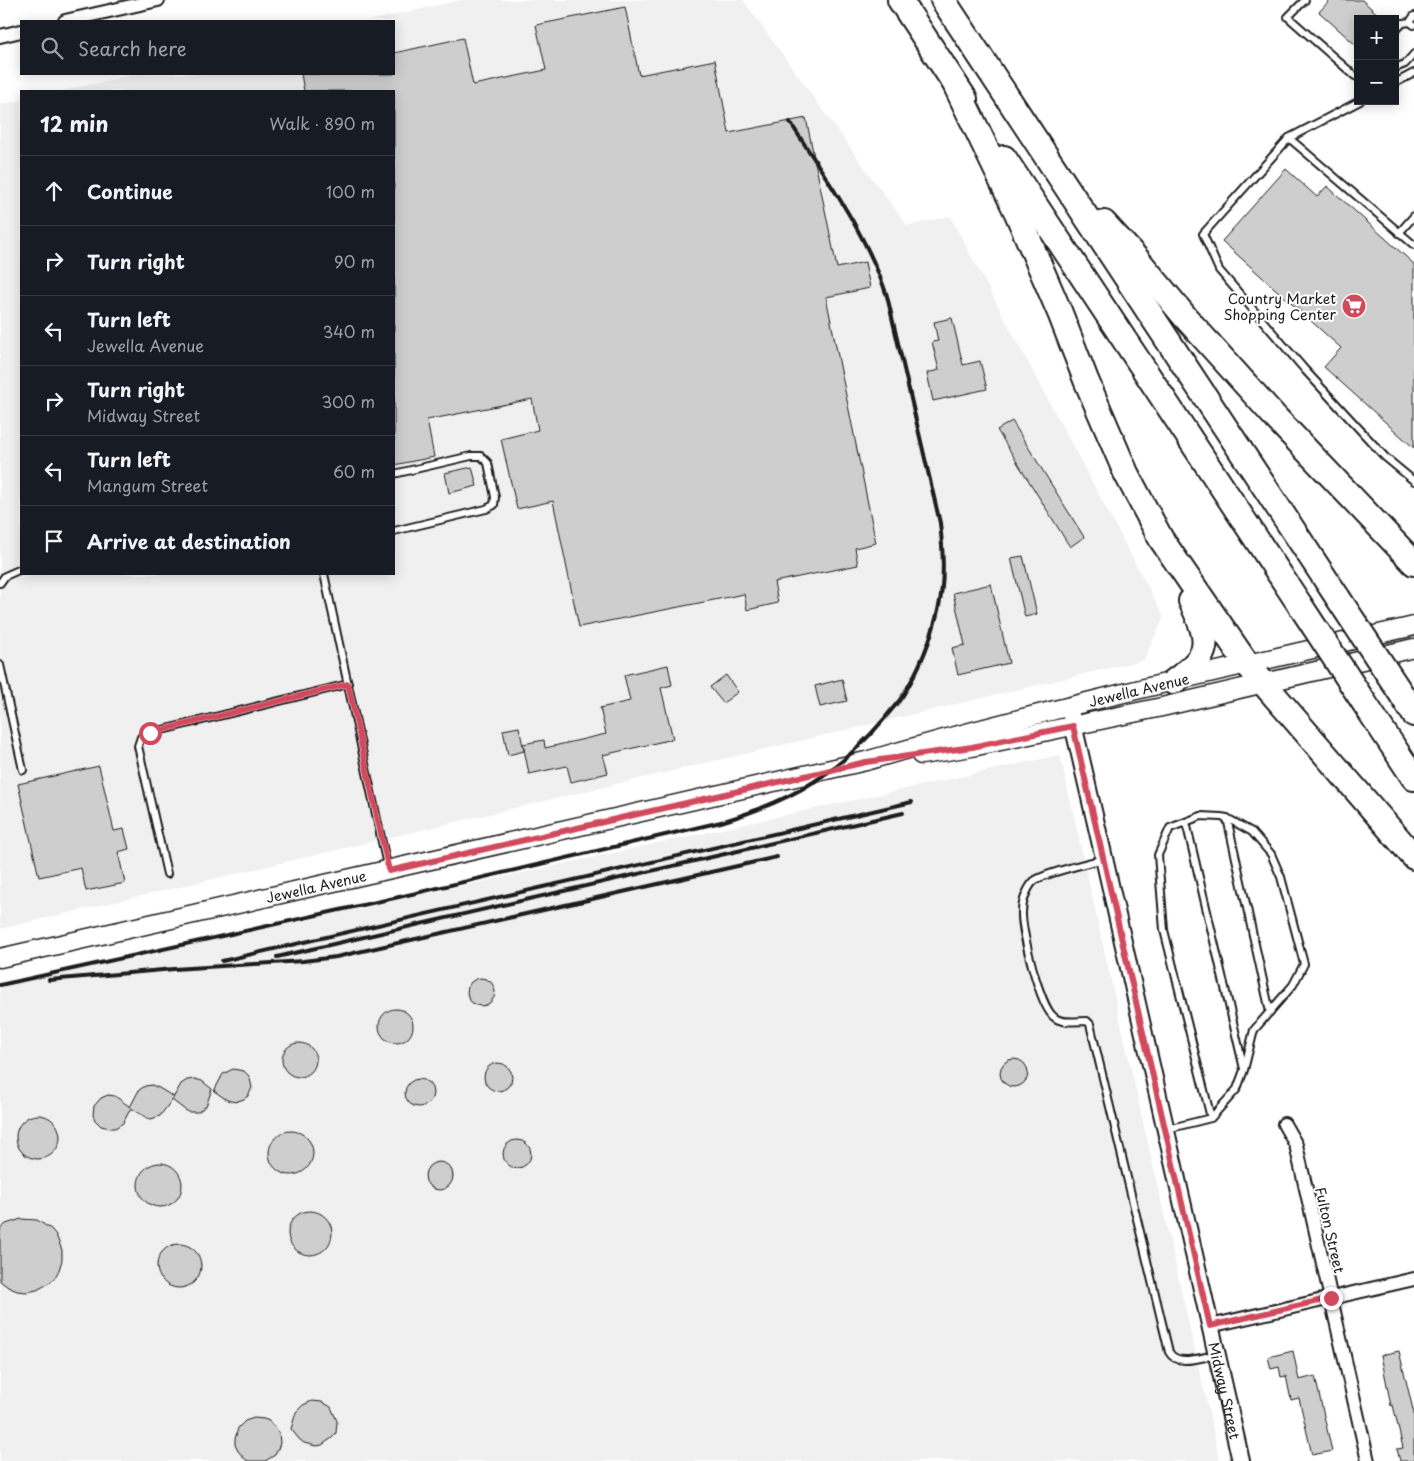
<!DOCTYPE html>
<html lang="en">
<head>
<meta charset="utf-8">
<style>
	body { margin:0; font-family:"Playpen Sans",sans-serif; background:#20242c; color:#f1f3f6 }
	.controls { position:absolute; right:15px; top:15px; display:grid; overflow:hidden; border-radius:0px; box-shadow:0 2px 12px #0003 }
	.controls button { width:45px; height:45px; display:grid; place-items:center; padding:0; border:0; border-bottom:1px solid #363941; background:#171b24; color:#f1f3f6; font:25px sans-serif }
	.stop { position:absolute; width:15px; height:15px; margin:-11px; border:4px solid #d1495b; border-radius:50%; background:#fff }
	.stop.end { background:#d1495b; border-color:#fff; box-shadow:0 1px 5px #0008 }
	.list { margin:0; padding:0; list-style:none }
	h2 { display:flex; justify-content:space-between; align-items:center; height:65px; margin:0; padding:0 20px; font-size:21px }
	h2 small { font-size:16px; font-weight:400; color:#9ea1a6 }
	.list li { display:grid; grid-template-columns:32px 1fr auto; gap:15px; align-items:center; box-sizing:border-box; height:70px; padding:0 20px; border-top:1px solid #363941 }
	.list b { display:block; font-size:19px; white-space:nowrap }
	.list p { margin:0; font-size:16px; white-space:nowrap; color:#9ea1a6 }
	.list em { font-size:16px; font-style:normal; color:#9ea1a6 }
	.icon { flex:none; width:28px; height:28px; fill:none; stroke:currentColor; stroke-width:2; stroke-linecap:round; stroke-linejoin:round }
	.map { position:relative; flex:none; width:1414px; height:1461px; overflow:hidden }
	.search { position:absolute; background:#171b24; box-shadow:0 2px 12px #0003; left:20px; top:20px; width:375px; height:55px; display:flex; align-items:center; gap:12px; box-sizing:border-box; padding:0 18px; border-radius:0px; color:#9ea1a6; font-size:19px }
	.panel { position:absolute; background:#171b24; box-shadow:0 2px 12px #0003; left:20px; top:90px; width:375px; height:485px; border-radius:0px }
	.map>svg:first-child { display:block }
</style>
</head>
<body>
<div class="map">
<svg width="1414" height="1461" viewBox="0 0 1414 1461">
	<rect width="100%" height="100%" fill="#fff"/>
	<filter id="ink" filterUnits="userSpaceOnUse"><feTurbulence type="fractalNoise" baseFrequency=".02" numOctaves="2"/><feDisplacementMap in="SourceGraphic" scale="10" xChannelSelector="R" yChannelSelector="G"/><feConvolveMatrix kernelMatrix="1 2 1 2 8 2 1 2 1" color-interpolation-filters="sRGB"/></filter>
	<g filter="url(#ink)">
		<!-- built -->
		<g fill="#f0f0f0">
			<path d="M461 0H743L907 226 950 216 1164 617 1144 660 0 929V105L21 100V574H394V91H61L138 74H394V21H368Z"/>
			<path d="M1060 755 1220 1461H0V987Z"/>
		</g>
		<!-- building -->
		<g fill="#cecece" stroke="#1c1c1c">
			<path d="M1330 0H1362L1383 19H1358V47L1319 12Z"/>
			<path d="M625 7 639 75 715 60 729 133 806 118 837 268 865 262 870 288 826 297 876 543 855 548 858 565 774 582 778 603 747 610 744 594 579 627 553 501 517 509 501 439 538 430 532 399 427 420 434 457 394 465V91H304L301 74H394V53L463 38 473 85 546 70 536 25Z"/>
			<path d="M1286 169 1317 197 1327 186 1414 264V448L1324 367 1341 348 1222 241Z"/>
			<path d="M952 318 963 365 980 361 987 389 933 401 927 373 939 370 932 342 938 341 934 322Z"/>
			<path d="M1012 421 1084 537 1070 547 997 430Z"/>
			<path d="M472 467 477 486 449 493 445 473Z"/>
			<path d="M1023 556 1037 614 1025 617 1011 558Z"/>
			<path d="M991 584 1009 663 958 675 952 648 965 645 953 593Z"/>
			<path d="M668 665 672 685 661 688 673 739 603 755 608 773 571 782 567 766 529 774 523 744 544 740 545 748 606 734 600 708 630 701 624 675Z"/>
			<path d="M726 675 738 692 723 703 710 687Z"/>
			<path d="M842 679 847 701 820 707 815 686Z"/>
			<path d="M519 727 524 751 508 755 503 730Z"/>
			<path d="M99 766 114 831 124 829 129 849 118 852 125 883 86 891 81 868 39 877 18 784Z"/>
			<circle cx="481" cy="992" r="14"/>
			<circle cx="396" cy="1026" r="17"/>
			<circle cx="299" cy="1060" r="17"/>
			<circle cx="1014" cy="1073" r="14"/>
			<circle cx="498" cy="1077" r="14"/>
			<path d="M233 1069 244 1071 249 1076 251 1083 252 1088 248 1096 244 1099 235 1102 227 1100 214 1091 223 1074Z"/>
			<path d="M195 1079 202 1081 212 1089 206 1106 198 1112H189L185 1110 172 1100 181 1084 187 1080Z"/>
			<circle cx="419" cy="1093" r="14"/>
			<path d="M152 1085 159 1088 174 1097 160 1116 151 1119 147 1118 131 1108 123 1123 115 1128H110L101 1126 95 1120 93 1115 94 1106 101 1098 108 1095 115 1096 130 1107 139 1090 145 1086Z"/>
			<circle cx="38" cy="1137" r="22"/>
			<circle cx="291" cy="1153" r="22"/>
			<circle cx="517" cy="1154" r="14"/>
			<circle cx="439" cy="1176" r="14"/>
			<circle cx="160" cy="1185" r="22"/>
			<circle cx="310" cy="1233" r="22"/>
			<path d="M21 1219 37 1220 51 1229 56 1235 62 1250V1260L59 1270 54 1279 46 1285 37 1290 27 1292 17 1291 8 1287 0 1281V1229L6 1224Z"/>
			<circle cx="179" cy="1266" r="22"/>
			<path d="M1293 1351 1299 1380 1315 1376 1332 1451 1312 1455 1299 1398 1291 1400 1286 1376 1281 1377 1279 1367 1271 1369 1268 1357Z"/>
			<path d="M1399 1351 1414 1414V1461H1400L1397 1449 1403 1448 1393 1405 1391 1406 1381 1355Z"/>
			<path d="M312 1401 322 1402 331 1407 337 1421 336 1433 332 1438 322 1445 316 1446 304 1443 299 1439 291 1429 296 1412 303 1405Z"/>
			<path d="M254 1418 264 1419 269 1421 279 1432 280 1443 278 1449 275 1455 265 1461H249L246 1460 238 1451 235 1445V1439L238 1428 245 1421Z"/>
		</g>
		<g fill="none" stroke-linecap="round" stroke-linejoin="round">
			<defs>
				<g id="service">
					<path d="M1305 0 1288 17 1355 76 1358 77"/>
					<path d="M1414 16 1410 22 1414 25"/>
					<path d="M1395 31 1403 23 1410 22"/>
					<path d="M1395 68 1405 64 1414 54"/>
					<path d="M1395 83 1414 73"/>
					<path d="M1360 101 1289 138 1414 245"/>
					<path d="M1289 138 1203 234 1219 270 1305 370 1385 457 1414 481"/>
					<path d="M1399 233 1414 216"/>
					<path d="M394 474 471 456H481L488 463 495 497 494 505 486 509 394 531"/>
					<path d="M324 574 388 870"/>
					<path d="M0 583 5 576 21 569"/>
					<path d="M0 665 23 770"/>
					<path d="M1227 818 1270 1012"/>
					<path d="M1186 822 1244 1069"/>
					<path d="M1103 859C1089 863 1044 873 1034 881 1027 888 1022 902 1022 912 1021 930 1040 1007 1054 1017 1061 1024 1077 1021 1087 1021L1090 1024 1169 1352C1177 1367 1202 1357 1215 1355"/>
					<path d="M167 874 138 746 141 737 150 733 348 684"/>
					<path d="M1167 1129 1211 1118 1237 1089 1244 1070 1254 1030 1293 985 1304 964 1281 877 1271 854 1252 832 1227 818 1221 817 1201 816 1170 828 1158 855 1164 930 1211 1118"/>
				</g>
				<g id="minor">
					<path d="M65 21 158 0"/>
					<path d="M0 36 21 31"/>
					<path d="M1284 1124 1296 1145 1368 1461"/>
					<path d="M1210 1326 1414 1279"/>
				</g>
				<g id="tertiary">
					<path id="s1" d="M1069 707 1104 858 1241 1461"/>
				</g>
				<g id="secondary">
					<path d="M921 755 972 747 1162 707 1414 648"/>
					<path id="s2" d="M0 958 866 761C1046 708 1231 668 1414 626"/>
				</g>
				<g id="motorway">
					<path d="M900 0 965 99"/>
					<path d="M943 0 1338 598"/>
					<path d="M956 86 1017 213 1060 313 1086 380 1126 473 1161 539 1247 664 1414 857"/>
					<path d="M1004 158 1300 605"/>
					<path d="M1104 223 1137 259 1186 318 1276 418 1414 563"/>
					<path d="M1173 682C1212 655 1211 643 1191 601"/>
					<path d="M1402 695 1414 714"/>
					<path d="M1365 704 1414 778"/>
				</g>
			</defs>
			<!-- service casing -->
			<use href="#service" stroke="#1c1c1c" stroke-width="10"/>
			<!-- minor casing -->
			<use href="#minor" stroke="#1c1c1c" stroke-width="16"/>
			<!-- tertiary casing -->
			<use href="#tertiary" stroke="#1c1c1c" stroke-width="20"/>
			<!-- secondary casing -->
			<use href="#secondary" stroke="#1c1c1c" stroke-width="21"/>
			<!-- motorway casing -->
			<use href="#motorway" stroke="#1c1c1c" stroke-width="28"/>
			<!-- service -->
			<use href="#service" stroke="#fff" stroke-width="6"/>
			<!-- minor -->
			<use href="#minor" stroke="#fff" stroke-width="12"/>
			<!-- tertiary -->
			<use href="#tertiary" stroke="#fff" stroke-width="16"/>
			<!-- secondary -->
			<use href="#secondary" stroke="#fff" stroke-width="18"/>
			<!-- motorway -->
			<use href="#motorway" stroke="#fff" stroke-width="24"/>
			<!-- rail -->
			<g stroke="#1c1c1c" stroke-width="4">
				<path d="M277 957 903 813"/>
				<path d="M222 961 912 802"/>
				<path d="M49 980 174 969 303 961 336 957 777 857"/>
				<path d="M0 985 399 897 721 822C754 812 786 800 815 781 843 763 864 743 885 718 890 711 897 704 902 697 919 670 932 638 939 606 945 579 943 551 940 523L887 296C866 233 826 178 790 122"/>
			</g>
			<defs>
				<g id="motorway-bridge">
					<path d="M1338 598 1402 695"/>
					<path d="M1300 605 1365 704"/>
				</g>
			</defs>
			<!-- motorway-bridge casing -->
			<use href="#motorway-bridge" stroke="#1c1c1c" stroke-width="28" stroke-linecap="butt"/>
			<!-- motorway-bridge -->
			<use href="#motorway-bridge" stroke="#fff" stroke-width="24"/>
		</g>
	</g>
	<g fill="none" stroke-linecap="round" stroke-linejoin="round" filter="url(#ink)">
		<!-- route -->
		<path stroke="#d1495b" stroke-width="6" d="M150 733 348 684 389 871 866 762 972 747 1073 726 1210 1326 1331 1298"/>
	</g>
	<!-- icons -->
	<defs>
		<symbol id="supermarket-disc" viewBox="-11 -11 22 22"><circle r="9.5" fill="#d1495b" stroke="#fff"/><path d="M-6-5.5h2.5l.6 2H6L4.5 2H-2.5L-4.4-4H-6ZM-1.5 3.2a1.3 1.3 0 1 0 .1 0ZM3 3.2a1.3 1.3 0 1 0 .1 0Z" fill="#fff"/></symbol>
	</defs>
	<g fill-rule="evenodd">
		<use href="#supermarket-disc" x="1340" y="292" width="28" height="28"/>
	</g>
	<g text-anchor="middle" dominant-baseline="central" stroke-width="4" stroke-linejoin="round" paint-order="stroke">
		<!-- poi labels -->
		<g font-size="14" fill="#1c1c1c" stroke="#fff" text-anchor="end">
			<text x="1336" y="298">Country Market<tspan x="1336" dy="16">Shopping Center</tspan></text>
		</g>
		<!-- street labels -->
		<g font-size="14" fill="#1c1c1c" stroke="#fff">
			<text stroke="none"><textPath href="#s2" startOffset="1170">Jewella Avenue</textPath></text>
			<text stroke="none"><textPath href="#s2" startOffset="324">Jewella Avenue</textPath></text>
			<text transform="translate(1330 1230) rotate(77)">Fulton Street</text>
			<text stroke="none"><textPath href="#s1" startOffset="701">Midway Street</textPath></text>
		</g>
	</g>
</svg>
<div class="controls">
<button>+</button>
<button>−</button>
</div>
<div class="stop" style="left:150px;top:733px"></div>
<div class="stop end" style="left:1331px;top:1298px"></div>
<div class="search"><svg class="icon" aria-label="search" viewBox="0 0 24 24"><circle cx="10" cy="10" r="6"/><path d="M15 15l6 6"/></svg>Search here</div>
<section class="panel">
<h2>12 min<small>Walk · 890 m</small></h2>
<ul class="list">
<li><svg class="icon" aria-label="ahead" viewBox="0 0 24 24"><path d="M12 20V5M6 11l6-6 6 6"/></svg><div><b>Continue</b></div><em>100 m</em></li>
<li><svg class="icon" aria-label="right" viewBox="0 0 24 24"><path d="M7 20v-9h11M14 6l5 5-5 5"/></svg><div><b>Turn right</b></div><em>90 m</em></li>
<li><svg class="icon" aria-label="left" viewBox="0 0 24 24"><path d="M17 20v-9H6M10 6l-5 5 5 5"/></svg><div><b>Turn left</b><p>Jewella Avenue</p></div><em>340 m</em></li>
<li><svg class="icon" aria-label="right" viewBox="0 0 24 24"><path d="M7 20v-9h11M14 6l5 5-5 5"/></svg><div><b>Turn right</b><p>Midway Street</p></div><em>300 m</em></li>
<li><svg class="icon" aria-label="left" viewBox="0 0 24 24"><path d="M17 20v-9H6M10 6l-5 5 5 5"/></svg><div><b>Turn left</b><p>Mangum Street</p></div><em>60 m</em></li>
<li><svg class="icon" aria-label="arrive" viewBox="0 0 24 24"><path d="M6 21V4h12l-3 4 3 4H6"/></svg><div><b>Arrive at destination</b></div></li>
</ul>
</section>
</div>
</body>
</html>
